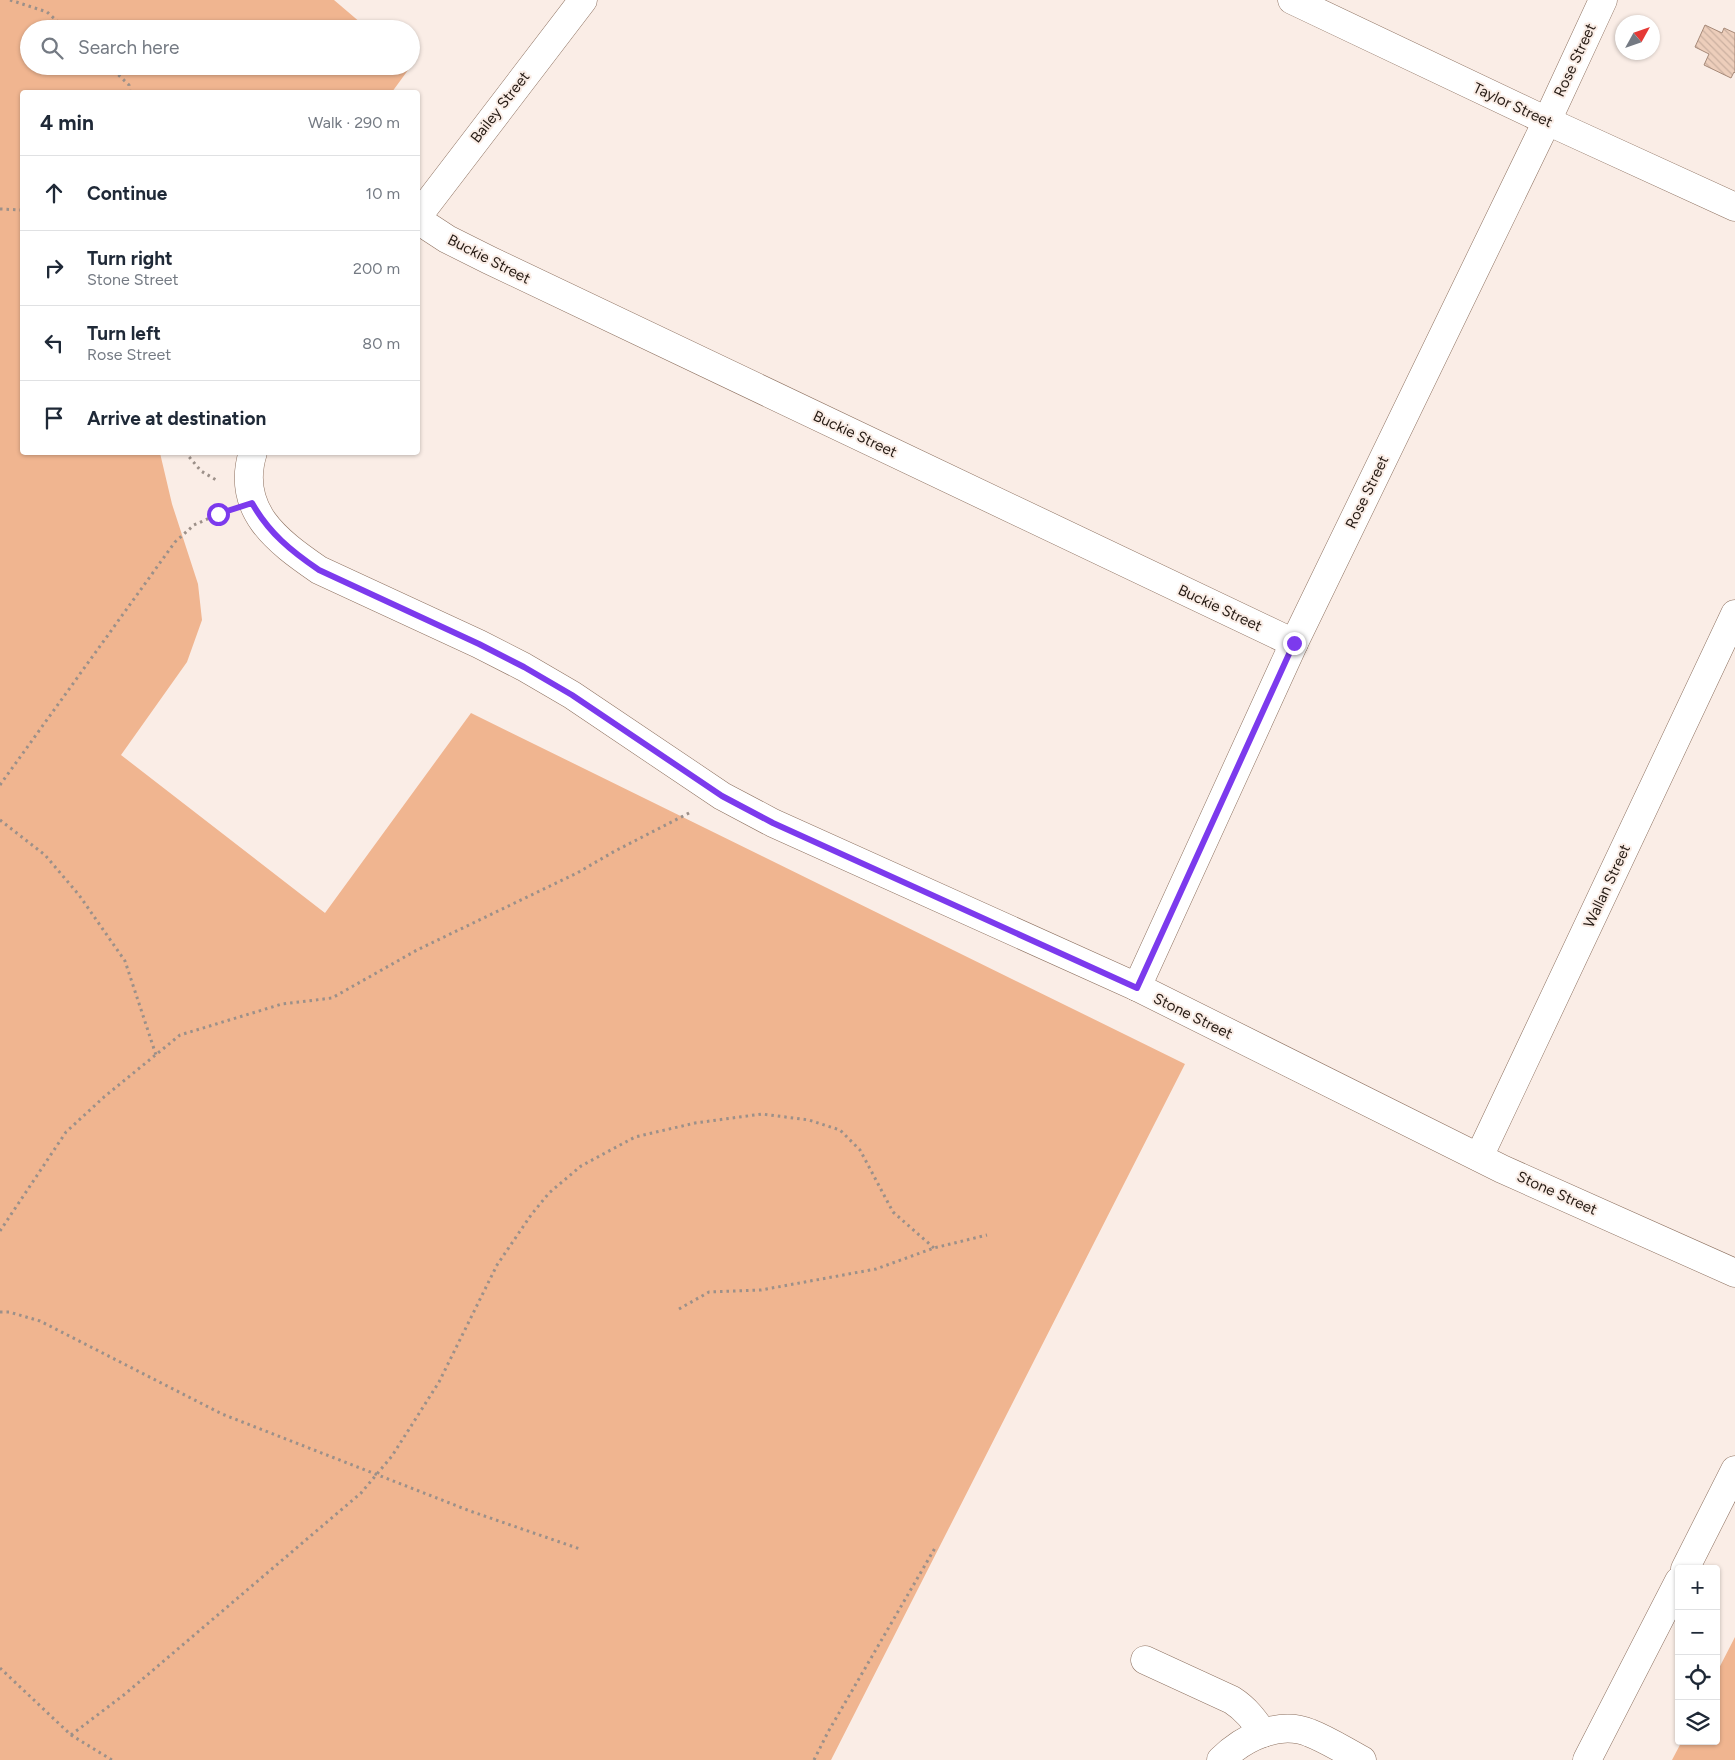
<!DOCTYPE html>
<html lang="en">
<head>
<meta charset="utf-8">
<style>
	body { margin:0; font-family:Figtree,sans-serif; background:#f2f2f3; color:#1f2937 }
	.controls { position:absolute; right:15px; bottom:15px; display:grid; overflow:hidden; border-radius:5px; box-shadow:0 1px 4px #0004 }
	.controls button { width:45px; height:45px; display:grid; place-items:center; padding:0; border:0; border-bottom:1px solid #e0e1e3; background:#fff; color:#1f2937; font:25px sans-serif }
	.compass { position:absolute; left:1615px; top:15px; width:45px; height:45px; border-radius:50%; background:#fff; box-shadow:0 1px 4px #0004; rotate:50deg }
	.stop { position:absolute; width:15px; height:15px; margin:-11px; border:4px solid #7c3aed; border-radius:50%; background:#fff }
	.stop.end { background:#7c3aed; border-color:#fff; box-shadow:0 1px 5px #0008 }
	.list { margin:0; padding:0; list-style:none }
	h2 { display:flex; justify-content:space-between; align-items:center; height:65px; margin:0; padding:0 20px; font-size:21px }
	h2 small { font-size:16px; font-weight:400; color:#747a83 }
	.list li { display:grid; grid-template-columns:32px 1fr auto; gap:15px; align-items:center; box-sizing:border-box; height:75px; padding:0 20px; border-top:1px solid #e0e1e3 }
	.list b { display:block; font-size:19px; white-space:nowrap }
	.list p { margin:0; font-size:16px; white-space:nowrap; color:#747a83 }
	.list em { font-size:16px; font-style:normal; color:#747a83 }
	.icon { flex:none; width:28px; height:28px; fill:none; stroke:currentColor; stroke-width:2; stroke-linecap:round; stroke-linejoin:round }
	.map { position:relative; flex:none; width:1735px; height:1760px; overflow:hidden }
	.search { position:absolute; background:#fff; box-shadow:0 1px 4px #0004; left:20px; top:20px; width:400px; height:55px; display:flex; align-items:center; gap:12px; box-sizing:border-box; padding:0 18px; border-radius:28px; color:#747a83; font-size:19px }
	.panel { position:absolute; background:#fff; box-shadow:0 1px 4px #0004; left:20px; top:90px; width:400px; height:365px; border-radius:5px }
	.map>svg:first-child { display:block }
</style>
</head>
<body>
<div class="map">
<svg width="1735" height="1760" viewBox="0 0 1735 1760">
	<defs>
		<pattern id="building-back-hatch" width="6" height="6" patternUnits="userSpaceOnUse" patternTransform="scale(1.25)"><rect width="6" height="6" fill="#edcebb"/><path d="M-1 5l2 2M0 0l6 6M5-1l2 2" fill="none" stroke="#cbb0a0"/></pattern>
	</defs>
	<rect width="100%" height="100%" fill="#faede6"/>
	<!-- green -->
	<g fill="#f0b590">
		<path d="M0 0H334L368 29H29V66H411L392 92H22V452L160 453 172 504 198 584 202 620 187 662 121 755 325 913 471 713 1185 1064 831 1760H0Z"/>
		<path d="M1735 1637V1760H1672L1682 1741H1716V1674Z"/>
	</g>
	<!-- building -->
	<path fill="url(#building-back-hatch)" stroke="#a68978" d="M1705 25 1722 33 1724 28 1735 33V73L1734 72 1731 78 1704 65 1709 54 1695 47Z"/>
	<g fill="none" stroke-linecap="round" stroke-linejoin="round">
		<defs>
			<g id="minor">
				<path d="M1292 0 1547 121 1735 207"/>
				<path d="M418 216 583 0"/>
				<path d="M418 220 447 239 489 260 1294 643"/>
				<path d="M253 452C235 510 277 541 319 570L479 644 524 667 572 695 722 796 773 823 1137 987 1502 1169 1735 1273"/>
				<path d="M1137 987 1294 643 1547 121 1603 0"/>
				<path d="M1479 1157 1735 614"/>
				<path d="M1685 1569 1735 1470"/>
				<path d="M1145 1660 1232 1700C1246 1709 1254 1720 1263 1733"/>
				<path d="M1221 1760C1243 1738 1279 1720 1310 1733 1328 1740 1345 1751 1362 1760"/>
				<path d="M1587 1760 1679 1581"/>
			</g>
		</defs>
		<!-- minor casing -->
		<use href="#minor" stroke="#8d7160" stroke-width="29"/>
		<!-- path -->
		<g stroke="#9c9089" stroke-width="3" stroke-dasharray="2.5 4" stroke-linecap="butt">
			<path d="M10 0 47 12 66 29"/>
			<path d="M109 66 129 85 130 92"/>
			<path d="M0 209 22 210"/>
			<path d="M185 452 201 471 218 481"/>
			<path d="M0 785 175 542 194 525 223 512"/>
			<path d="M0 820 45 855 79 895 125 961 156 1055"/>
			<path d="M0 1231 66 1132 104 1097 180 1035 282 1004 332 998 417 950 577 873 615 851 691 812"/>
			<path d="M679 1309 709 1292 761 1290 876 1269 934 1248 987 1235"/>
			<path d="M0 1312H9L40 1321 222 1414 470 1511 580 1549"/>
			<path d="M0 1668 71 1735 112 1760"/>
			<path d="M71 1735 125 1694 361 1493 392 1456 439 1382 497 1265 531 1215 549 1193 581 1166 635 1137 695 1123 762 1114 809 1120 840 1130 860 1150 893 1212 934 1248"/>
			<path d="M814 1760 828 1732 935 1548"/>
		</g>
		<!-- minor -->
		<use href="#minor" stroke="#fff" stroke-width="28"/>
	</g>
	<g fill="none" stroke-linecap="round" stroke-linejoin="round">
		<!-- route -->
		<path stroke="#7c3aed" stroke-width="6" d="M218 514 252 503C269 533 291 551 319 570L479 644 524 667 572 695 722 796 773 823 1137 988 1294 643"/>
	</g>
	<g text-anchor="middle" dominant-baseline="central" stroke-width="4" stroke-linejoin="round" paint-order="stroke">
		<!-- street labels -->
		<g font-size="15" fill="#261b14" stroke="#faede6">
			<text transform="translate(1575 60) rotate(-65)">Rose Street</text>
			<text transform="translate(1513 105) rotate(25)">Taylor Street</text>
			<text transform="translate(500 107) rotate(-52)">Bailey Street</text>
			<text transform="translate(489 259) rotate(27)">Buckie Street</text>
			<text transform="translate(855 434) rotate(25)">Buckie Street</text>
			<text transform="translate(1367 492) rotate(-64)">Rose Street</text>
			<text transform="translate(1220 608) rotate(25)">Buckie Street</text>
			<text transform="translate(1607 886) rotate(-65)">Wallan Street</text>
			<text transform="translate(1193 1016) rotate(26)">Stone Street</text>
			<text transform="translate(1557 1193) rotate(24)">Stone Street</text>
		</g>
	</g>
</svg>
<div class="controls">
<button>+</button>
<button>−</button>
<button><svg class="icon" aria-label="locate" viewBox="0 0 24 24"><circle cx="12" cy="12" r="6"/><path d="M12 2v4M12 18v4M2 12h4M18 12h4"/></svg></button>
<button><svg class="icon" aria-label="layers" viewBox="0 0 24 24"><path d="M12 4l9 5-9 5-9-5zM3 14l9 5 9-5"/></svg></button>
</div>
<svg class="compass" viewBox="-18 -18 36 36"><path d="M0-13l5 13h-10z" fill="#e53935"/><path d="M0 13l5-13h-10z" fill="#747a83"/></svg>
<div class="stop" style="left:218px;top:514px"></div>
<div class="stop end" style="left:1294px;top:643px"></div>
<div class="search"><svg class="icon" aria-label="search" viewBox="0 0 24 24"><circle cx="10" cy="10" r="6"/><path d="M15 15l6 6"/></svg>Search here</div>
<section class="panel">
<h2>4 min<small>Walk · 290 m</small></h2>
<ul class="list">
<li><svg class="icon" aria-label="ahead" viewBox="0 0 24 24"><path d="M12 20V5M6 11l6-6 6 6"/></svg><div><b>Continue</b></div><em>10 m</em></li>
<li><svg class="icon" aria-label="right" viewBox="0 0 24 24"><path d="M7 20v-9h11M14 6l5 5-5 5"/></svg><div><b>Turn right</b><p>Stone Street</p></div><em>200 m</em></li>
<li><svg class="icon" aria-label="left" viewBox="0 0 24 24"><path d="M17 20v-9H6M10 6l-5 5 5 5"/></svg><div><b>Turn left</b><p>Rose Street</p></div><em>80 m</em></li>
<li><svg class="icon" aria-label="arrive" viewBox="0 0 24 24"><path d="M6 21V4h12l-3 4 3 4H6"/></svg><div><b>Arrive at destination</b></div></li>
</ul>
</section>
</div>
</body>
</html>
